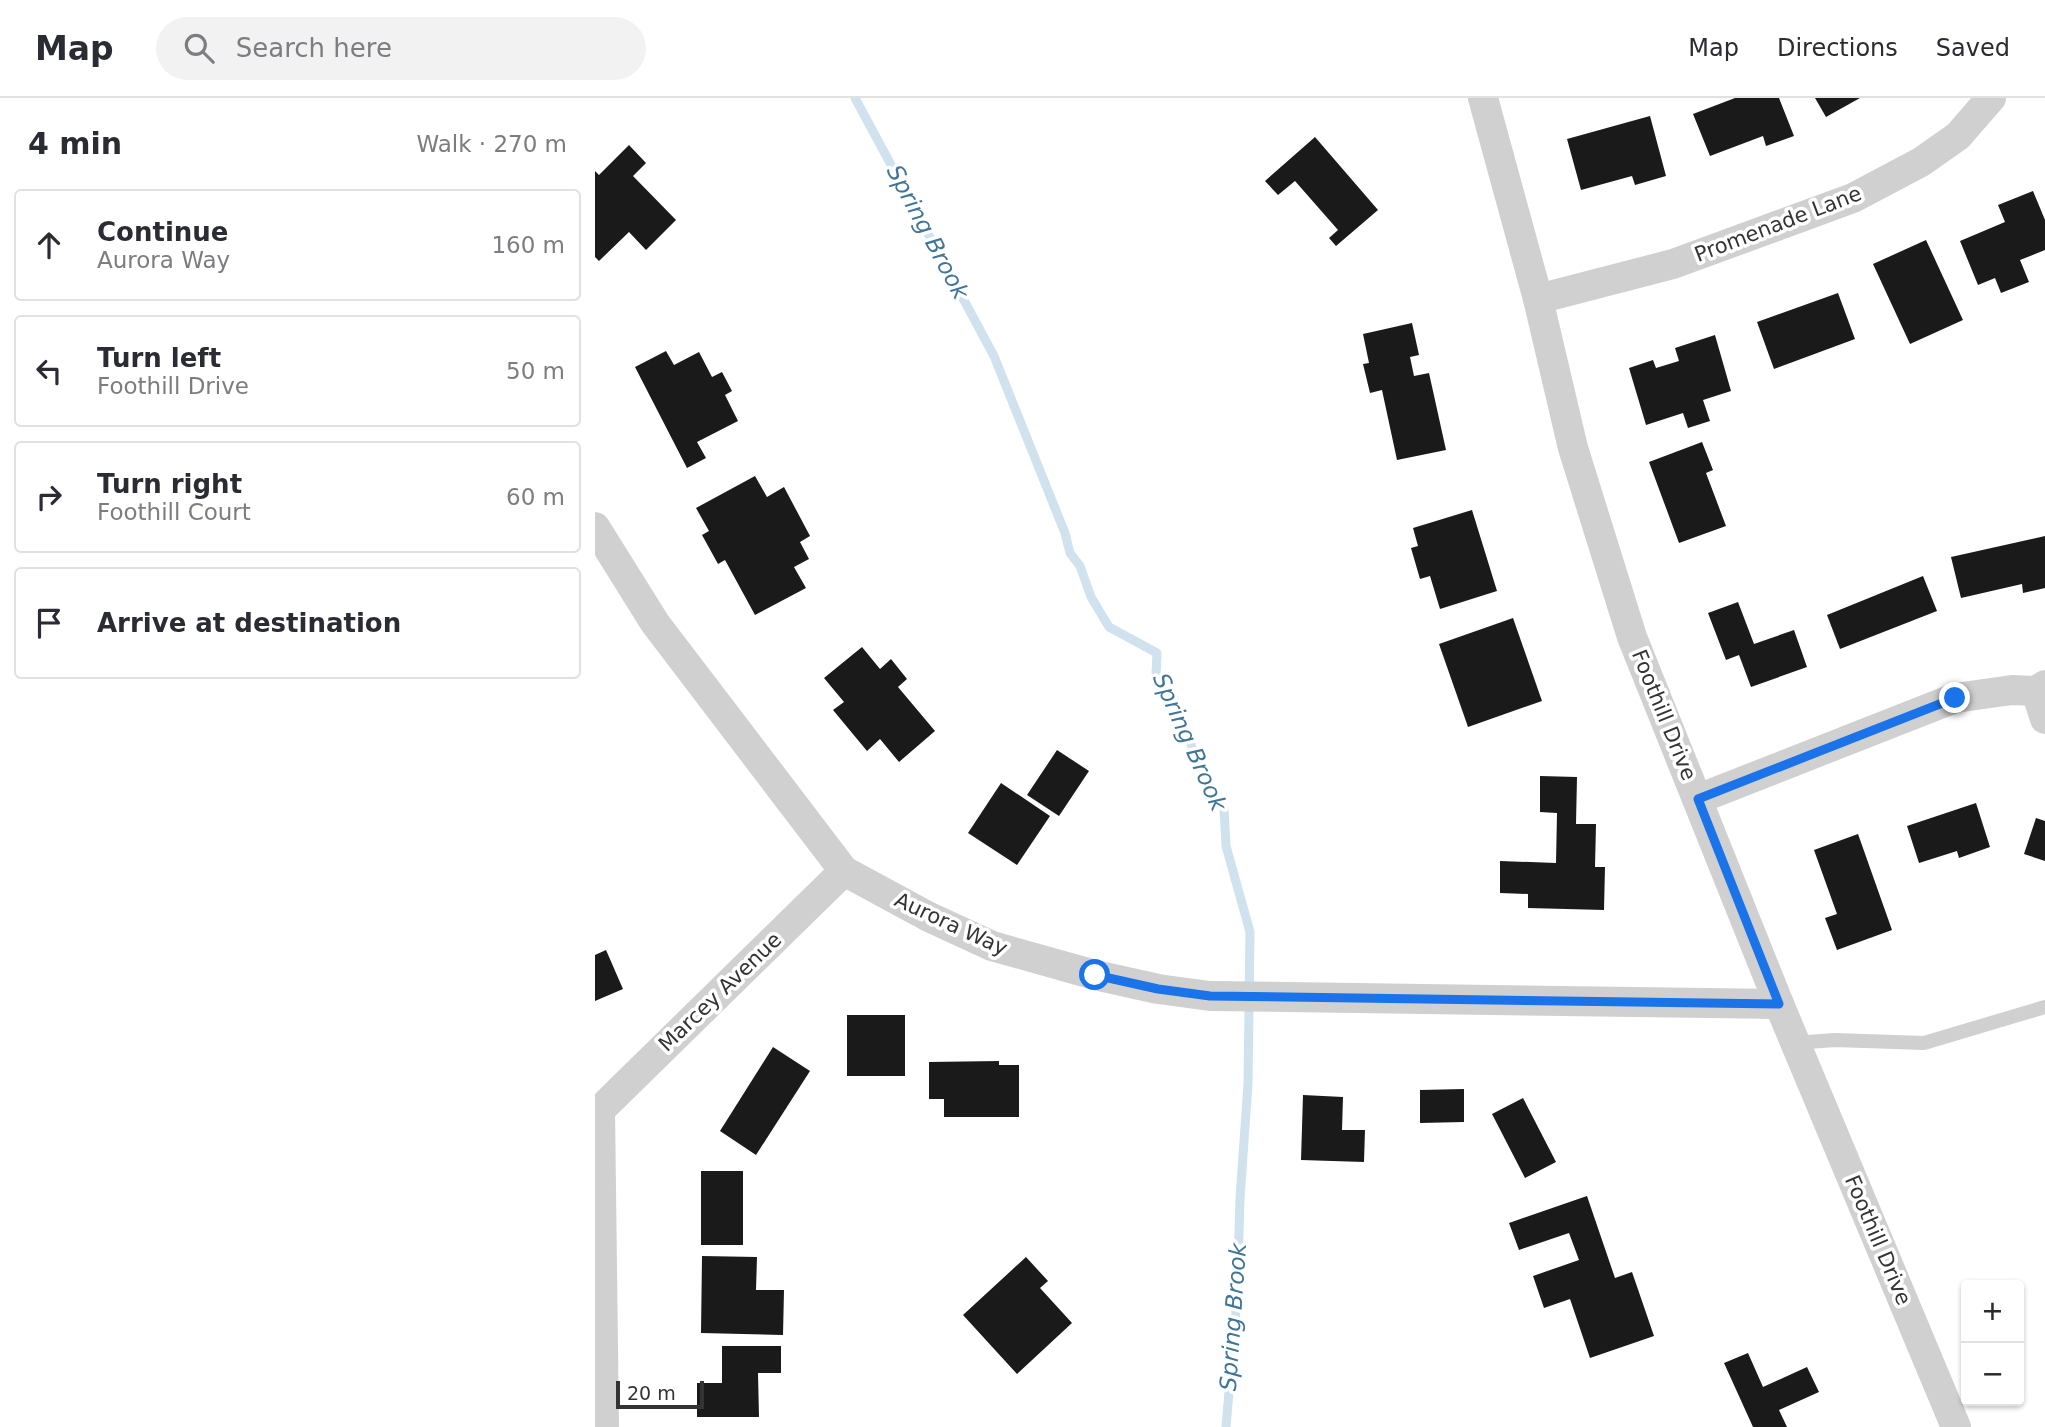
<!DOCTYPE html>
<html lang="en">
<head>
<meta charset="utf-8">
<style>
	body { margin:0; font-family:"DejaVu Sans",sans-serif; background:#f2f2f3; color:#2b2b33 }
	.controls { position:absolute; right:21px; bottom:21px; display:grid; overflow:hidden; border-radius:7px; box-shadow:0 2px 5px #0004 }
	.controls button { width:63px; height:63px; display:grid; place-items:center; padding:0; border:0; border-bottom:2px solid #e1e1e2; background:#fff; color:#2b2b33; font:35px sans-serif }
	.scale { position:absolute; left:21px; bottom:18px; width:88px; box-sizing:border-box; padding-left:7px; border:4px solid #333; border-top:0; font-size:19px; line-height:24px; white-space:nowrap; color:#333; -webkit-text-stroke:5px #fff; paint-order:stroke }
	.stop { position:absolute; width:21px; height:21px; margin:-16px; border:5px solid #1a73e8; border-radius:50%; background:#fff }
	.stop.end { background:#1a73e8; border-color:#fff; box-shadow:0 2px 7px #0008 }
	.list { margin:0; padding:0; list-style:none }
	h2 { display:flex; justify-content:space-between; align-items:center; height:91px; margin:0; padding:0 28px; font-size:30px }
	h2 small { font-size:23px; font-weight:400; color:#7c7c81 }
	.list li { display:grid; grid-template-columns:46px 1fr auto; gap:21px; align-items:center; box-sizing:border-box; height:112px; margin:0 14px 14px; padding:0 14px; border:2px solid #e1e1e2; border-radius:7px }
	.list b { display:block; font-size:26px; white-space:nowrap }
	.list p { margin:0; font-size:23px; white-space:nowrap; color:#7c7c81 }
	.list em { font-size:23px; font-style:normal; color:#7c7c81 }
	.icon { flex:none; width:38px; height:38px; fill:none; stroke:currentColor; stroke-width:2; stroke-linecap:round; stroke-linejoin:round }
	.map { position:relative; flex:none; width:1450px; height:1329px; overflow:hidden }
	header { display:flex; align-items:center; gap:42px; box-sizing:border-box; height:98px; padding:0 35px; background:#fff; border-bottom:2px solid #e1e1e2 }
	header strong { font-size:33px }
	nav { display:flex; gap:38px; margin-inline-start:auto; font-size:24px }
	.search { width:490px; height:63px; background:#f2f2f3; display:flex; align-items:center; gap:18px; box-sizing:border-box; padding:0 24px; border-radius:38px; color:#7c7c81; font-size:26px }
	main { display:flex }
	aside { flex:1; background:#fff }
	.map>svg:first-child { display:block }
</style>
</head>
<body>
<header>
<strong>Map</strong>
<div class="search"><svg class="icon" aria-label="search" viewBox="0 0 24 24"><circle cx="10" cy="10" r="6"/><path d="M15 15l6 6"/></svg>Search here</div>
<nav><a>Map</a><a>Directions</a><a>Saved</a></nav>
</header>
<main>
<aside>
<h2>4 min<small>Walk · 270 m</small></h2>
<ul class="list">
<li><svg class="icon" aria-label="ahead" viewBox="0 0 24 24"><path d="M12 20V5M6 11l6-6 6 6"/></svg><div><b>Continue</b><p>Aurora Way</p></div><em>160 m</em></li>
<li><svg class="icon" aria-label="left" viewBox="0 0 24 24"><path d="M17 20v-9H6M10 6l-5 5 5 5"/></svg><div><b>Turn left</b><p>Foothill Drive</p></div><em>50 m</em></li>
<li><svg class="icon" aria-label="right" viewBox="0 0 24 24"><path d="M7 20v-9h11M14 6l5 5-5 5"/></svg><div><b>Turn right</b><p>Foothill Court</p></div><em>60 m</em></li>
<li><svg class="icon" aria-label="arrive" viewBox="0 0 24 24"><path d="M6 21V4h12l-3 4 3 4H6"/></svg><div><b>Arrive at destination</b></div></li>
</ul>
</aside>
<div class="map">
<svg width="1450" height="1329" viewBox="0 0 1450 1329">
	<rect width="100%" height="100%" fill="#fff"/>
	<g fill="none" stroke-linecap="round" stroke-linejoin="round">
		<!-- stream -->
		<path stroke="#cfe2ee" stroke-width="9" d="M260 0 399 258 470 435 475 455 485 468 496 499 514 529 562 555 561 577 576 593 607 676 629 711 631 748 655 834 653 986 645 1100 642 1201 631 1329"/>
	</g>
	<!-- building -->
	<g fill="#1a1a1a">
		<path d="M1140 0H1184L1199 38 1171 48 1168 38 1115 58 1098 16Z"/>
		<path d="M1220 0H1265L1231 19Z"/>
		<path d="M1055 18 1071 78 1040 87 1037 78 986 92 972 41Z"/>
		<path d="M720 39 783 112 741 148 734 140 743 132 700 83 683 97 670 83Z"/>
		<path d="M34 47 51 65 38 78 81 122 51 152 34 134 4 163 0 159V73L4 77Z"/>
		<path d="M1438 93 1450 122V152L1425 162 1434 184 1406 195 1400 180 1383 187 1365 143 1410 124 1403 107Z"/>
		<path d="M1331 142 1368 222 1315 246 1278 166Z"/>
		<path d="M1243 195 1260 241 1179 271 1162 224Z"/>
		<path d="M817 225 824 257 815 259 819 278 834 275 851 352 802 362 787 292 775 295 768 266 774 265 768 236Z"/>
		<path d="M1120 237 1136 293 1108 302 1115 323 1093 330 1088 315 1051 327 1034 270 1058 262 1061 270 1084 263 1080 250Z"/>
		<path d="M71 253 79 267 104 254 117 279 127 274 137 293 130 297 143 323 102 344 111 360 92 370 40 269Z"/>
		<path d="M1107 344 1118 372 1111 375 1131 428 1084 445 1054 364Z"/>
		<path d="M160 378 172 399 189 389 215 438 205 444 214 461 199 469 211 490 160 517 130 462 123 466 107 437 114 433 101 410Z"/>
		<path d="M877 412 902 493 845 511 835 478 825 481 816 450 823 448 818 430Z"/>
		<path d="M1450 438V490L1428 495 1427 486 1366 500 1356 459Z"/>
		<path d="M1328 478 1342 513 1245 551 1232 517Z"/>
		<path d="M1143 504 1159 546 1199 532 1212 569 1156 589 1144 557 1131 562 1113 515Z"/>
		<path d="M918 520 947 603 873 629 844 546Z"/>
		<path d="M267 549 285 571 296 561 312 581 303 589 340 633 304 664 285 641 272 653 238 612 249 604 229 580Z"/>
		<path d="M462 652 494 673 464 718 432 697Z"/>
		<path d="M945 678 982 679 981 726H1001L1000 769H1010L1009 812 933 810V796L905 795V763L961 765 962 715 945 714Z"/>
		<path d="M406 685 455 718 422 767 373 735Z"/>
		<path d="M1381 705 1395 749 1364 760 1362 753 1324 765 1312 728Z"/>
		<path d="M1441 720 1450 723V763L1429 756Z"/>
		<path d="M1263 736 1297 832 1242 852 1230 820 1242 816 1219 752Z"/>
		<path d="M11 852 28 891 0 903V857Z"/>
		<rect x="252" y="917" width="58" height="61"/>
		<path d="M178 949 215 973 161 1057 125 1033Z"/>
		<path d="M404 963V967H424V1019H349V1001H334V964Z"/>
		<path d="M869 991V1024L825 1025V992Z"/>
		<path d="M708 997 748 999 747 1032H770L769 1064 706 1062Z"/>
		<path d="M928 1000 961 1064 930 1080 897 1016Z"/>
		<rect x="106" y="1073" width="42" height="74"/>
		<path d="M992 1098 1020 1180 1037 1174 1059 1238 995 1260 975 1201 949 1210 938 1178 984 1162 974 1135 924 1152 914 1125Z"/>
		<path d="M107 1158 162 1159 161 1192H189L188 1237 106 1235Z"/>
		<path d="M431 1159 453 1183 445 1190 477 1225 422 1276 368 1217Z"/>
		<path d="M127 1248H186V1275H163L164 1319H102V1285H127Z"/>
		<path d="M1153 1255 1168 1289 1212 1269 1224 1294 1184 1312 1192 1329H1158L1129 1265Z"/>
	</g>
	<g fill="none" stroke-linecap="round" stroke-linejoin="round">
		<!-- service -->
		<path stroke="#d0d0d0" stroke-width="14" d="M1200 945 1240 942 1329 945 1450 909"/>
		<!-- minor -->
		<g stroke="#d0d0d0" stroke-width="30">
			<path d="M888 0 943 201 978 350 1037 539 1184 906 1361 1329"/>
			<path d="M943 201 1078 166 1258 100 1326 64 1363 38 1396 0"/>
			<path d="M0 429 60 525 249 773 334 819 397 848 500 877 563 891 615 898 1184 906"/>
			<path d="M1441 593 1450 621"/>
			<path d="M1103 701 1360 600 1417 592 1441 593 1450 587"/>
			<path d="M0 1012H5L249 773"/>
			<path d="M5 1012 9 1329"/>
		</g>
	</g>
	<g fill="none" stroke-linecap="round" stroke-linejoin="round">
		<!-- route -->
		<path stroke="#1a73e8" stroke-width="9" d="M500 877 563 891 615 898 1184 906 1103 701 1360 600"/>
	</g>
	<g text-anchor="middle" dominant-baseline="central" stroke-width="7" stroke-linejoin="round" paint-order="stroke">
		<!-- street labels -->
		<g font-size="21" fill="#333" stroke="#fff">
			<text transform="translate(1183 126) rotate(-21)">Promenade Lane</text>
			<text transform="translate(1069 617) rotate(68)">Foothill Drive</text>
			<text transform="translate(356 826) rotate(25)">Aurora Way</text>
			<text transform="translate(125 894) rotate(-44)">Marcey Avenue</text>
			<text transform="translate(1283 1142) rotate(67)">Foothill Drive</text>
		</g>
		<!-- water labels -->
		<g font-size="23" font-style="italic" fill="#3f7597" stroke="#fff">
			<text transform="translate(333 134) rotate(62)">Spring Brook</text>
			<text transform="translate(595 644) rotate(66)">Spring Brook</text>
			<text transform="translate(638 1219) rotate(-86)">Spring Brook</text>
		</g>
	</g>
</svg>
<div class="controls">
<button>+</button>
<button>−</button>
</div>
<div class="scale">20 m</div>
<div class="stop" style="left:500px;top:877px"></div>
<div class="stop end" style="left:1360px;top:600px"></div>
</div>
</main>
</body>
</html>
